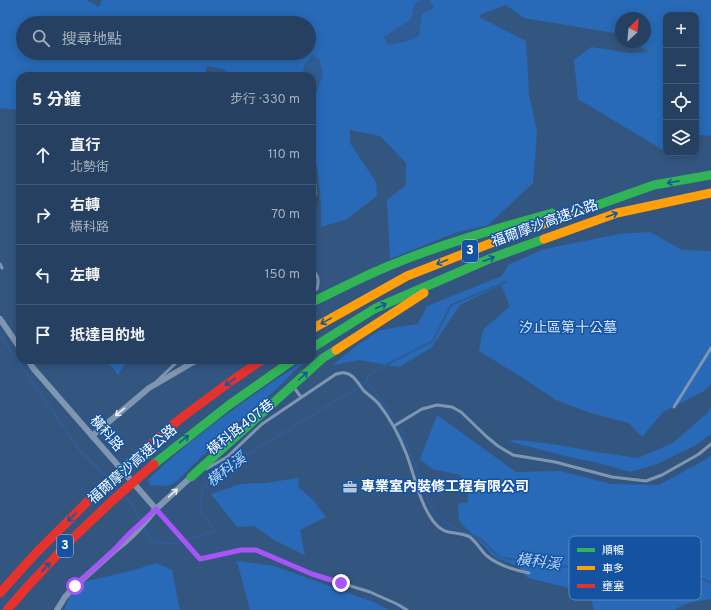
<!DOCTYPE html>
<html lang="zh-TW">
<head>
<meta charset="utf-8">
<style>
	body { margin:0; font-family:Overpass,"Noto Sans TC",sans-serif; background:#2e4767; color:#f1f3f6 }
	.controls { position:absolute; right:12px; top:12px; display:grid; overflow:hidden; border-radius:8px; box-shadow:0 2px 10px #0003 }
	.controls button { width:36px; height:36px; display:grid; place-items:center; padding:0; border:0; border-bottom:1px solid #425976; background:#264061; color:#f1f3f6; font:20px sans-serif }
	.compass { position:absolute; left:615px; top:12px; width:36px; height:36px; border-radius:50%; background:#264061; box-shadow:0 2px 10px #0003; rotate:26deg }
	.stop { position:absolute; width:12px; height:12px; margin:-9px; border:3px solid #a855f7; border-radius:50%; background:#fff }
	.stop.end { background:#a855f7; border-color:#fff; box-shadow:0 1px 4px #0008 }
	.list { margin:0; padding:0; list-style:none }
	h2 { display:flex; justify-content:space-between; align-items:center; height:52px; margin:0; padding:0 16px; font-size:17px }
	h2 small { font-size:13px; font-weight:400; color:#a4afbd }
	.list li { display:grid; grid-template-columns:26px 1fr auto; gap:12px; align-items:center; box-sizing:border-box; height:60px; padding:0 16px; border-top:1px solid #425976 }
	.list b { display:block; font-size:15px; white-space:nowrap }
	.list p { margin:0; font-size:13px; white-space:nowrap; color:#a4afbd }
	.list em { font-size:13px; font-style:normal; color:#a4afbd }
	.icon { flex:none; width:22px; height:22px; fill:none; stroke:currentColor; stroke-width:2; stroke-linecap:round; stroke-linejoin:round }
	.map { position:relative; flex:none; width:711px; height:610px; overflow:hidden }
	.search { position:absolute; background:#264061; box-shadow:0 2px 10px #0003; left:16px; top:16px; width:300px; height:44px; display:flex; align-items:center; gap:10px; box-sizing:border-box; padding:0 14px; border-radius:22px; color:#a4afbd; font-size:15px }
	.panel { position:absolute; background:#264061; box-shadow:0 2px 10px #0003; left:16px; top:72px; width:300px; height:292px; border-radius:12px }
	.map>svg:first-child { display:block }
</style>
</head>
<body>
<div class="map">
<svg width="711" height="610" viewBox="0 0 711 610">
	<rect width="100%" height="100%" fill="#335681"/>
	<!-- green -->
	<g fill="#286ab7" fill-rule="evenodd">
		<path d="M0 0H86L99 7 102 0H421L414 5 413 14 410 20 384 37 422 14 431 2 428 0H711V136L701 135 696 137V15H666V148L663 150 578 99 574 60 591 47 630 53 648 52 634 42H645V18H621V34L524 18 506 5 482 14 479 17 526 41 529 94 537 132 533 183 488 225 455 233 390 259 387 200 406 185V163L380 136 350 130V143L376 182 377 196 347 219 321 227V204L317 165 312 160V56L311 58 305 64 302 76H230L223 69 207 66 204 76H20V110L0 108ZM23 23H309V53H23Z"/>
		<path d="M650 232 682 250 711 251V384L704 391 663 412 642 437 629 423 590 413 556 400 523 378 479 351 483 330 510 306 501 285 460 305 431 348 399 367 359 360 333 365 359 344 380 330 418 324 427 306 502 276 508 265 544 249 620 234Z"/>
		<path d="M104 360H125L126 362 118 375 113 368Z"/>
		<path d="M305 360H308L300 366 274 391 199 459 176 482 167 486 150 485 148 480C195 434 250 397 305 360Z"/>
		<path d="M711 408V434L696 445 657 464 630 472 603 464 565 456 508 441 518 440 551 444 603 453 638 458 673 443 705 415Z"/>
		<path d="M437 415 516 472 560 471 611 484 659 485 705 460 711 455V599C699 601 685 602 675 610H594L590 593 528 578 518 566 496 558 459 521 458 504 468 502V491L460 487 461 475 432 469 420 459Z"/>
		<path d="M299 478 298 487 312 499 326 517 300 530 305 555 276 541 254 526 237 527 211 494 241 484 264 483Z"/>
		<path d="M237 561 274 566 376 603 388 610H250Z"/>
		<path d="M157 563 172 570 180 610H64L70 596 83 582 130 571Z"/>
	</g>
	<!-- water -->
	<g fill="#2f5c94">
		<path d="M421 0C430 0 430 1 434 8L422 14 419 36 408 41 387 45 384 37 410 20 413 14 414 5Z"/>
		<path d="M312 55 320 60 323 74 313 104H312V76H302L305 64 311 58Z"/>
	</g>
	<g fill="none" stroke-linecap="round" stroke-linejoin="round">
		<!-- stream -->
		<g stroke="#2f5c94" stroke-width="2">
			<path d="M0 335 80 451 107 477"/>
			<path d="M367 382V376L378 369 433 341 451 305 506 282"/>
			<path d="M400 429 406 442 434 514 456 529 481 539 499 557 547 565 580 568 604 567 639 548 711 583"/>
			<path d="M112 483 119 490"/>
			<path d="M124 495 133 505 142 523"/>
			<path d="M143 527 153 542 173 544 215 531 201 513 202 489 238 460 367 382 393 416"/>
		</g>
		<!-- lane -->
		<g stroke="#7f96b1" stroke-width="3">
			<path d="M0 264 2 268"/>
			<path d="M312 270C319 275 319 281 317 289L312 292"/>
			<path d="M157 381 176 363 182 360"/>
			<path d="M295 389 301 397"/>
			<path d="M674 407 711 348"/>
			<path d="M394 426 422 409 437 405 452 407 461 412 487 437 498 446 513 455 555 462 612 477 646 481 662 475 699 454 711 444"/>
			<path d="M206 469 227 457 262 424 336 374C338 374 342 372 345 373 354 374 359 385 364 391 369 395 374 399 378 403 390 418 399 435 406 453 415 476 419 502 433 521 446 537 453 530 468 536 475 539 481 551 487 556 499 566 514 570 529 573"/>
			<path d="M156 510 200 559 241 550H256L312 574 370 592 397 604 407 610"/>
		</g>
		<!-- street -->
		<g stroke="#7f96b1" stroke-width="6">
			<path d="M0 319 20 348"/>
			<path d="M28 360 33 368 156 509"/>
			<path d="M92 436 149 388 197 360"/>
			<path d="M154 511 191 477"/>
			<path d="M57 610 65 597 75 586 115 550C129 540 145 523 156 509"/>
		</g>
		<!-- fast -->
		<g stroke="#30b455" stroke-width="9">
			<path d="M592 207 654 185 711 175"/>
			<path d="M312 302C336 291 360 278 384 268 438 245 495 229 552 213"/>
			<path d="M312 348 374 309 489 259 544 239"/>
			<path d="M154 464 229 405 293 360"/>
			<path d="M191 477 323 358 336 350"/>
		</g>
		<!-- slow -->
		<g stroke="#ff9f0a" stroke-width="9">
			<path d="M544 239 617 213 711 193"/>
			<path d="M312 329 407 276 504 238 592 207"/>
			<path d="M336 350 424 293"/>
		</g>
		<!-- jam -->
		<g stroke="#e5322d" stroke-width="9">
			<path d="M143 451 181 418 234 379 262 360"/>
			<path d="M0 593 36 553 100 489"/>
			<path d="M7 610 27 587 72 539 113 500"/>
		</g>
		<!-- fast-bridge -->
		<path stroke="#30b455" stroke-width="9" d="M100 489 143 451"/>
		<!-- jam-bridge -->
		<path stroke="#e5322d" stroke-width="9" d="M113 500 154 464"/>
	</g>
	<!-- wall -->
	<path fill="#465e7b" d="M312 156 318 203 314 212H312Z"/>
	<!-- shaded-wall -->
	<path fill="#394c64" d="M318 193V203L314 212V202Z"/>
	<!-- building -->
	<path fill="#516d8f" stroke="#394c64" d="M312 156H314L318 193 314 202H312Z"/>
	<!-- one-way arrows -->
	<defs><path id="oneway-shaft" d="M-6 0H5M1.5-3L5.5 0L1.5 3" fill="none" stroke-width="1.6" stroke-linecap="round" stroke-linejoin="round"/></defs>
	<g stroke="#14589d">
		<use href="#oneway-shaft" transform="translate(673 182) rotate(169)"/>
		<use href="#oneway-shaft" transform="translate(612 215) rotate(-20)"/>
		<use href="#oneway-shaft" transform="translate(489 259) rotate(-21)"/>
		<use href="#oneway-shaft" transform="translate(442 262) rotate(158)"/>
		<use href="#oneway-shaft" transform="translate(381 306) rotate(-24)"/>
		<use href="#oneway-shaft" transform="translate(326 321) rotate(151)"/>
		<use href="#oneway-shaft" transform="translate(303 376) rotate(-42)"/>
		<use href="#oneway-shaft" transform="translate(230 382) rotate(145)"/>
		<use href="#oneway-shaft" transform="translate(184 439) rotate(-39)"/>
		<use href="#oneway-shaft" transform="translate(72 517) rotate(135)"/>
		<use href="#oneway-shaft" transform="translate(46 567) rotate(-47)"/>
	</g>
	<g stroke="#eceff3">
		<use href="#oneway-shaft" transform="translate(120 412) rotate(140)"/>
		<use href="#oneway-shaft" transform="translate(173 493) rotate(-42)"/>
	</g>
	<g fill="none" stroke-linecap="round" stroke-linejoin="round">
		<!-- route -->
		<path stroke="#a855f7" stroke-width="5" d="M75 586 114 550 129 534 156 509 200 559 241 550H256L312 574 341 583"/>
	</g>
	<!-- icons -->
	<defs>
		<symbol id="office-bare" viewBox="-9 -9 18 18"><path d="M-6-3h4V-5.5h4V-3h4V5H-6ZM-1-4.5V-3h2v-1.5ZM-6 0V1H6V0Z" fill="#b8c4d3" stroke="#1353a1" stroke-width="2.5" paint-order="stroke"/></symbol>
	</defs>
	<g fill-rule="evenodd">
		<use href="#office-bare" x="340" y="477" width="20" height="20"/>
	</g>
	<g text-anchor="middle" dominant-baseline="central" stroke-width="3" stroke-linejoin="round" paint-order="stroke">
		<!-- shield labels -->
		<g fill="#1353a1" stroke="#b8cbe3" stroke-width="1">
			<rect x="462" y="240" width="16" height="22" rx="3"/>
			<rect x="57" y="535" width="16" height="22" rx="3"/>
		</g>
		<g font-size="13" font-weight="bold" fill="#fff">
			<text x="470" y="251">3</text>
			<text x="65" y="546">3</text>
		</g>
		<!-- street labels -->
		<g font-size="14" fill="#fff" stroke="#1353a1">
			<text transform="translate(545 224) rotate(-20)">福爾摩沙高速公路</text>
			<text transform="translate(241 428) rotate(-38)">橫科路407巷</text>
			<text transform="translate(106 434) rotate(49)">橫科路</text>
			<text transform="translate(133 465) rotate(-41)">福爾摩沙高速公路</text>
		</g>
		<!-- park labels -->
		<g font-size="14" fill="#d5e8fe" stroke="#1353a1">
			<text x="568" y="328">汐止區第十公墓</text>
		</g>
		<!-- poi labels -->
		<g font-size="14" font-weight="bold" fill="#fff" stroke="#1353a1" text-anchor="start">
			<text x="361" y="487">專業室內裝修工程有限公司</text>
		</g>
		<!-- water labels -->
		<g font-size="15" font-style="italic" fill="#b9d8fb" stroke="#1353a1">
			<text transform="translate(227 471) rotate(-37)">橫科溪</text>
			<text transform="translate(538 563) rotate(7)">橫科溪</text>
		</g>
	</g>
	<!-- legend -->
	<rect x="569" y="536" width="132" height="64" rx="6" fill="#1353a1" stroke="#5a87bd" stroke-width="1"/>
	<rect x="577" y="548" width="18" height="4" fill="#30b455"/>
	<rect x="577" y="566" width="18" height="4" fill="#ff9f0a"/>
	<rect x="577" y="584" width="18" height="4" fill="#e5322d"/>
	<g font-size="11" fill="#fff">
		<text x="602" y="554">順暢</text>
		<text x="602" y="572">車多</text>
		<text x="602" y="590">壅塞</text>
	</g>
</svg>
<div class="controls">
<button>+</button>
<button>−</button>
<button><svg class="icon" aria-label="locate" viewBox="0 0 24 24"><circle cx="12" cy="12" r="6"/><path d="M12 2v4M12 18v4M2 12h4M18 12h4"/></svg></button>
<button><svg class="icon" aria-label="layers" viewBox="0 0 24 24"><path d="M12 4l9 5-9 5-9-5zM3 14l9 5 9-5"/></svg></button>
</div>
<svg class="compass" viewBox="-18 -18 36 36"><path d="M0-13l5 13h-10z" fill="#e53935"/><path d="M0 13l5-13h-10z" fill="#a4afbd"/></svg>
<div class="stop" style="left:75px;top:586px"></div>
<div class="stop end" style="left:341px;top:583px"></div>
<div class="search"><svg class="icon" aria-label="search" viewBox="0 0 24 24"><circle cx="10" cy="10" r="6"/><path d="M15 15l6 6"/></svg>搜尋地點</div>
<section class="panel">
<h2>5 分鐘<small>步行 · 330 m</small></h2>
<ul class="list">
<li><svg class="icon" aria-label="ahead" viewBox="0 0 24 24"><path d="M12 20V5M6 11l6-6 6 6"/></svg><div><b>直行</b><p>北勢街</p></div><em>110 m</em></li>
<li><svg class="icon" aria-label="right" viewBox="0 0 24 24"><path d="M7 20v-9h11M14 6l5 5-5 5"/></svg><div><b>右轉</b><p>橫科路</p></div><em>70 m</em></li>
<li><svg class="icon" aria-label="left" viewBox="0 0 24 24"><path d="M17 20v-9H6M10 6l-5 5 5 5"/></svg><div><b>左轉</b></div><em>150 m</em></li>
<li><svg class="icon" aria-label="arrive" viewBox="0 0 24 24"><path d="M6 21V4h12l-3 4 3 4H6"/></svg><div><b>抵達目的地</b></div></li>
</ul>
</section>
</div>
</body>
</html>
